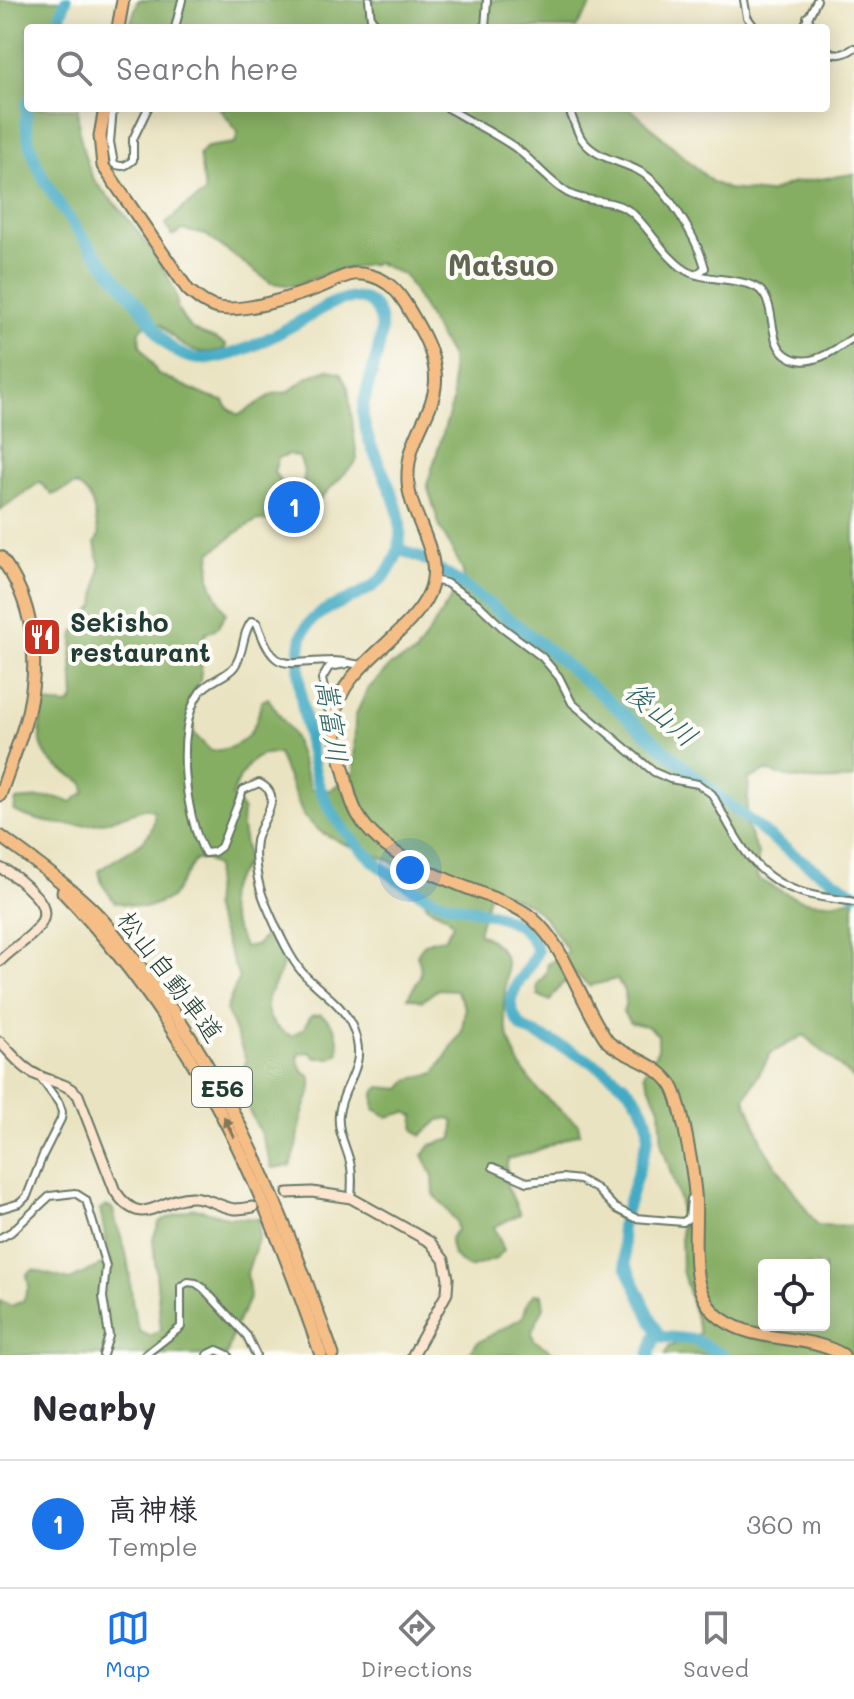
<!DOCTYPE html>
<html lang="en">
<head>
<meta charset="utf-8">
<style>
	body { margin:0; font-family:Mali,"Klee One",sans-serif; background:#f7f7f7; color:#2b2b33 }
	.controls { position:absolute; right:24px; bottom:24px; display:grid; overflow:hidden; border-radius:8px; box-shadow:0 4px 20px #0003 }
	.controls button { width:72px; height:72px; display:grid; place-items:center; padding:0; border:0; border-bottom:2px solid #e1e1e2; background:#fff; color:#2b2b33; font:40px sans-serif }
	.you { position:absolute; left:410px; top:870px; width:28px; height:28px; margin:-20px; border:6px solid #fff; border-radius:50%; background:#1a73e8; box-shadow:0 0 0 12px #1a73e833 }
	.badge { display:grid; place-items:center; width:52px; height:52px; border-radius:50%; background:#1a73e8; color:#fff; font-size:26px; font-weight:700 }
	.pin { position:absolute; translate:-50% -50%; border:4px solid #fff; box-shadow:0 2px 8px #0006 }
	.list { margin:0; padding:0; list-style:none }
	h2 { display:flex; justify-content:space-between; align-items:center; height:104px; margin:0; padding:0 32px; font-size:34px }
	h2 small { font-size:26px; font-weight:400; color:#7c7c81 }
	.list li { display:grid; grid-template-columns:52px 1fr auto; gap:24px; align-items:center; box-sizing:border-box; height:128px; padding:0 32px; border-top:2px solid #e1e1e2 }
	.list b { display:block; font-size:30px; white-space:nowrap }
	.list p { margin:0; font-size:26px; white-space:nowrap; color:#7c7c81 }
	.list em { font-size:26px; font-style:normal; color:#7c7c81 }
	.icon { flex:none; width:44px; height:44px; fill:none; stroke:currentColor; stroke-width:2; stroke-linecap:round; stroke-linejoin:round }
	.map { position:relative; flex:none; width:854px; height:1355px; overflow:hidden }
	.search { position:absolute; background:#fff; box-shadow:0 4px 20px #0003; left:24px; right:24px; top:24px; height:88px; display:flex; align-items:center; gap:20px; box-sizing:border-box; padding:0 28px; border-radius:8px; color:#7c7c81; font-size:30px }
	.sheet { height:232px; background:#fff }
	nav { display:flex; justify-content:space-around; align-items:center; box-sizing:border-box; height:112px; border-top:2px solid #e1e1e2; background:#fff; font-size:22px; color:#7c7c81 }
	nav a { display:grid; justify-items:center; gap:4px }
	nav .on { color:#1a73e8 }
	.map>svg:first-child { display:block }
</style>
</head>
<body>
<div class="map">
<svg width="854" height="1355" viewBox="0 0 854 1355">
	<rect width="100%" height="100%" fill="#fdfcf7"/>
	<filter id="ink" filterUnits="userSpaceOnUse"><feTurbulence type="fractalNoise" baseFrequency=".0125" numOctaves="2"/><feDisplacementMap in="SourceGraphic" scale="16" xChannelSelector="R" yChannelSelector="G"/><feConvolveMatrix kernelMatrix="1 2 1 2 8 2 1 2 1" color-interpolation-filters="sRGB"/></filter>
	<filter id="wash" filterUnits="userSpaceOnUse"><feTurbulence type="fractalNoise" baseFrequency=".006" numOctaves="4" result="noise"/><feDisplacementMap in="SourceGraphic" scale="32" xChannelSelector="R" yChannelSelector="G"/><feGaussianBlur stdDeviation="1.8" result="paint"/><feColorMatrix in="noise" values="0 0 0 0 0 0 0 0 0 0 0 0 0 0 0 0 0 1.4 0 .05"/><feComposite in="paint" operator="in"/></filter>
	<g filter="url(#wash)">
		<rect width="100%" height="100%" fill="#eae3c1"/>
		<!-- forest -->
		<g fill="#86ae64" stroke="#52764c" stroke-width="2" fill-rule="evenodd">
			<path d="M0 0H60L65 28H28V108H78C77 131 83 153 91 174 96 186 110 198 119 208 135 227 181 284 177 308 193 340 202 329 226 345L225 349C196 359 179 346 161 324L144 326 139 332 140 345 158 374 209 397 224 401 228 408 239 415 273 394 288 392 308 377 327 369 340 373 348 387 357 459 355 463 318 501 305 495C301 478 308 475 299 457L289 454 278 458 274 472 285 488 298 519 287 526C278 525 270 519 261 520 250 520 221 545 211 553 206 579 213 591 226 613L218 627 205 634 200 680 191 698 194 734 211 751C243 749 256 733 261 702L268 698 293 735 311 789 330 790 354 773 355 717 367 690 391 665 415 654 464 578 462 568 440 527 427 485 453 401 451 357 405 276 378 263 334 271 294 286 271 283 206 235 183 230 172 236 166 224 183 208 205 193 199 154 207 147 235 143 238 132 219 108H630L712 182 727 189 768 193 793 183 854 174V778C824 783 795 781 766 771L749 779 746 826 758 853 757 878C796 899 808 909 854 899V1079L804 1035 771 1053 745 1098 766 1151 817 1225 854 1226V1355H665L669 1347 700 1333 682 1270 680 1202 662 1145 660 1108 644 1074 658 1049V1035L647 1026 630 1023 623 1012C629 998 625 992 617 979L589 986 577 975 561 985 550 1001 538 995 537 985 546 974 548 964 568 952C547 916 533 899 490 890L478 933C522 955 502 975 504 1014 505 1025 509 1039 513 1050 526 1084 551 1103 578 1124L580 1133 533 1152 508 1159 504 1179 520 1214 494 1227 504 1250 496 1259 470 1268C456 1261 450 1254 450 1238L457 1230 456 1221 434 1194 433 1176 423 1155 431 1145 453 1139 454 1123 450 1118 439 1120 421 1136 414 1129 415 1116 406 1112 388 1117 374 1109V1093L380 1087 401 1089C414 1072 418 1080 435 1073L462 1031 465 1008 456 990 438 989 422 1001 408 997C417 979 426 978 417 955 424 941 429 940 444 939L453 924 447 916 428 907 414 881 391 861 342 843 321 832 304 817 278 754C274 754 269 753 265 754 248 758 237 781 232 796L243 810 242 829 248 860C243 870 233 879 229 889 222 908 237 930 244 947L257 945 266 934 275 933C279 942 284 954 283 963 282 976 271 986 268 998 263 1017 276 1030 292 1036L304 1028 311 1016 320 1014C335 1023 339 1035 339 1053L331 1058H316L310 1052 299 1053 298 1061 303 1072 310 1075C315 1091 304 1105 301 1120 297 1141 299 1146 290 1166L272 1168 261 1134 246 1104 241 1078 246 1059 226 1009 239 978 213 909 216 867 206 860H195L171 898 146 908 115 902 102 884 99 871C119 853 158 845 154 811L147 808C132 812 118 819 103 822 76 829 38 823 14 811L16 800 54 797 71 802 85 792 83 782C40 760 36 749 43 703L69 705 74 699 72 659 74 633 95 605 100 565 95 543 99 536C94 516 96 494 75 485L52 495 40 482 0 510ZM764 1265H824V1325H764Z"/>
			<path d="M138 0H595L576 28H129Z"/>
			<path d="M106 1206 113 1209C115 1226 124 1241 127 1258 132 1283 130 1308 140 1332L150 1336 161 1329 153 1238 160 1221 194 1208 227 1217 259 1219V1236L247 1273 250 1297 234 1329 227 1355H0V1300L11 1306 23 1301 29 1286 27 1274 33 1270 70 1280 110 1261 100 1209Z"/>
			<path d="M534 1294 542 1295 544 1307 532 1331 534 1340 557 1355H467L477 1343 523 1317 528 1301Z"/>
		</g>
		<g fill="none" stroke-linecap="round" stroke-linejoin="round">
			<!-- river -->
			<g stroke="#44abc4" stroke-width="12">
				<path d="M56 28 66 0"/>
				<path d="M28 101C22 127 32 156 44 179 70 227 107 266 141 308 151 320 158 336 169 346 177 353 189 359 200 359 235 360 275 335 306 318 315 313 325 306 335 302 345 298 359 296 368 301 402 322 359 390 363 416 370 467 419 511 393 563 373 605 313 598 302 637 299 651 299 670 300 684 300 699 305 715 307 731 310 748 313 767 318 783 336 833 382 875 429 897 463 914 525 907 537 951 526 981 493 996 523 1028 565 1050 655 1080 648 1139L621 1227 626 1266 657 1331 649 1355"/>
				<path d="M399 549 426 560"/>
				<path d="M440 570C568 653 673 767 797 857 815 870 835 881 854 893"/>
				<path d="M656 1336 695 1340 722 1355"/>
			</g>
		</g>
	</g>
	<g filter="url(#ink)">
		<g fill="none" stroke-linecap="round" stroke-linejoin="round">
			<defs>
				<g id="street">
					<path d="M369 0 371 19 381 28"/>
					<path d="M744 0 747 17 755 28"/>
					<path d="M807 17 813 28"/>
					<path d="M175 28 182 0"/>
					<path d="M485 28 487 0"/>
					<path d="M803 28 817 0"/>
					<path d="M826 49C836 57 844 55 854 48"/>
					<path d="M113 108 110 142 114 164C123 168 126 166 133 160V139L148 108"/>
					<path d="M448 108C470 122 495 133 517 149 534 162 549 182 568 193 587 204 611 197 631 212 650 228 668 263 691 273 706 280 749 279 760 290 778 307 766 343 788 356 809 370 837 349 854 337"/>
					<path d="M568 108C574 119 576 133 584 142 598 159 621 161 639 171 665 184 698 240 705 268L698 273"/>
					<path d="M433 580 446 583 477 603 502 627 542 657 559 677 572 703 654 772 670 779 698 784 712 794C735 835 750 875 798 891 816 898 835 898 854 902"/>
					<path d="M335 715 328 709 322 679 329 667 346 664"/>
					<path d="M493 1167 527 1182 562 1178 580 1180 597 1189 615 1208 635 1218 683 1222 689 1218 691 1199"/>
					<path d="M351 1198C352 1186 353 1174 350 1162 346 1146 337 1131 339 1114 343 1080 370 1068 352 1026 342 1003 318 990 302 972 289 957 273 921 265 902 258 886 253 859 256 841 259 822 287 796 259 783L243 790 221 847 214 852 205 853C185 817 174 727 200 692 209 680 225 678 234 667 245 653 241 634 252 621L257 623C275 675 284 662 330 661 341 660 351 664 362 665"/>
					<path d="M0 1209 20 1203 27 1196 43 1155 61 1119 62 1112 59 1103 40 1077"/>
					<path d="M0 1238 11 1232 50 1196 75 1193 86 1200 106 1266 103 1297 109 1336 103 1355"/>
					<path d="M145 1355 181 1327V1286L188 1282 196 1283 203 1288 247 1336 256 1355"/>
					<path d="M207 1355 217 1350 228 1355"/>
				</g>
				<g id="secondary">
					<path d="M0 868C14 874 25 884 35 895 63 924 18 941 0 961"/>
					<path d="M0 1042C12 1054 23 1069 39 1076 54 1083 65 1082 78 1095L115 1191C143 1232 159 1197 192 1197 207 1197 220 1207 234 1209 240 1209 247 1208 253 1207"/>
					<path d="M288 1193 312 1192 351 1198 430 1242 444 1260 448 1278 447 1293 413 1355"/>
				</g>
				<g id="highway">
					<path d="M118 28 123 0"/>
					<path d="M105 108 100 136 103 166 188 290C198 298 207 306 219 308 244 313 296 296 320 287 331 283 341 276 353 274 365 273 379 277 388 284 402 294 410 312 419 327 463 404 405 417 408 482 410 519 446 555 429 593 409 638 340 666 335 716 333 736 340 756 345 775 348 789 351 803 358 815 380 854 438 877 478 892 496 900 517 905 532 918 567 948 581 1005 608 1042 628 1059 657 1062 672 1086 682 1103 693 1171 695 1193 699 1232 683 1292 722 1319 757 1344 806 1333 843 1355"/>
					<path d="M0 557C34 600 40 660 28 712 21 740 9 768 0 795"/>
					<path d="M0 836C33 861 70 886 99 916 113 931 125 948 138 964 232 1081 283 1215 333 1355"/>
					<path d="M63 892C194 1028 261 1180 321 1355"/>
				</g>
			</defs>
			<!-- street casing -->
			<use href="#street" stroke="#667765" stroke-width="10"/>
			<!-- secondary casing -->
			<use href="#secondary" stroke="#667765" stroke-width="13"/>
			<!-- highway casing -->
			<use href="#highway" stroke="#667765" stroke-width="15"/>
			<!-- street -->
			<use href="#street" stroke="#fff" stroke-width="6"/>
			<!-- secondary -->
			<use href="#secondary" stroke="#fbe5cf" stroke-width="9"/>
			<!-- highway -->
			<use href="#highway" stroke="#f6be87" stroke-width="11"/>
		</g>
		<!-- one-way arrows -->
		<defs><path id="oneway-solid" d="M-6-.8H1V-3.2L6.5 0L1 3.2V.8H-6Z" transform="scale(2)"/></defs>
		<use fill="#807759" href="#oneway-solid" transform="translate(229 1127) rotate(-116)"/>
	</g>
	<!-- icons -->
	<defs>
		<symbol id="restaurant-square" viewBox="-11 -11 22 22"><rect x="-9" y="-9" width="18" height="18" rx="4" fill="#c8321e" stroke="#fdfcf7"/><path d="M-5-6h1v4h1v-4h1v4h1v-4h1v5L-1.5 .5V6h-2V.5L-5-1ZM5-6V6H3V1.5H1.5Q1.5-4 5-6Z" fill="#fff"/></symbol>
	</defs>
	<g fill-rule="evenodd">
		<use href="#restaurant-square" x="20" y="615" width="44" height="44"/>
	</g>
	<g text-anchor="middle" dominant-baseline="central" stroke-width="8" stroke-linejoin="round" paint-order="stroke">
		<!-- shield labels -->
		<rect fill="#fdfcf7" stroke="#62766e" stroke-width="2" x="192" y="1067" width="60" height="40" rx="6"/>
		<g font-size="24" font-weight="bold" fill="#1f3d34">
			<text x="222" y="1087">E56</text>
		</g>
		<!-- poi labels -->
		<g font-size="26" font-weight="bold" fill="#1f3d34" stroke="#fdfcf7" text-anchor="start">
			<text x="70" y="622">Sekisho<tspan x="70" dy="30">restaurant</tspan></text>
		</g>
		<!-- street labels -->
		<g font-size="26" fill="#1f3d34" stroke="#fdfcf7">
			<text transform="translate(171 976) rotate(53)">松山自動車道</text>
		</g>
		<!-- water labels -->
		<g font-size="28" font-style="italic" fill="#2c6466" stroke="#fdfcf7">
			<text transform="translate(662 713) rotate(40)">後山川</text>
			<text transform="translate(333 721) rotate(82)">嵩富川</text>
		</g>
		<!-- quarter labels -->
		<g font-size="30" font-weight="bold" fill="#606654" stroke="#fdfcf7">
			<text x="501" y="264">Matsuo</text>
		</g>
	</g>
</svg>
<div class="controls">
<button><svg class="icon" aria-label="locate" viewBox="0 0 24 24"><circle cx="12" cy="12" r="6"/><path d="M12 2v4M12 18v4M2 12h4M18 12h4"/></svg></button>
</div>
<div class="you"></div>
<div class="pin badge" style="left:294px;top:507px">1</div>
<div class="search"><svg class="icon" aria-label="search" viewBox="0 0 24 24"><circle cx="10" cy="10" r="6"/><path d="M15 15l6 6"/></svg>Search here</div>
</div>
<section class="sheet">
<h2>Nearby<small></small></h2>
<ul class="list">
<li><span class="badge">1</span><div><b>高神様</b><p>Temple</p></div><em>360 m</em></li>
</ul>
</section>
<nav>
<a class="on"><svg class="icon" aria-label="map" viewBox="0 0 24 24"><path d="M3 6l6-2 6 2 6-2v14l-6 2-6-2-6 2zM9 4v14M15 6v14"/></svg>Map</a>
<a><svg class="icon" aria-label="directions" viewBox="0 0 24 24"><path d="M12 3l9 9-9 9-9-9zM9 14v-3h6M13 9l2 2-2 2"/></svg>Directions</a>
<a><svg class="icon" aria-label="saved" viewBox="0 0 24 24"><path d="M7 4h10v16l-5-4-5 4z"/></svg>Saved</a>
</nav>
</body>
</html>
